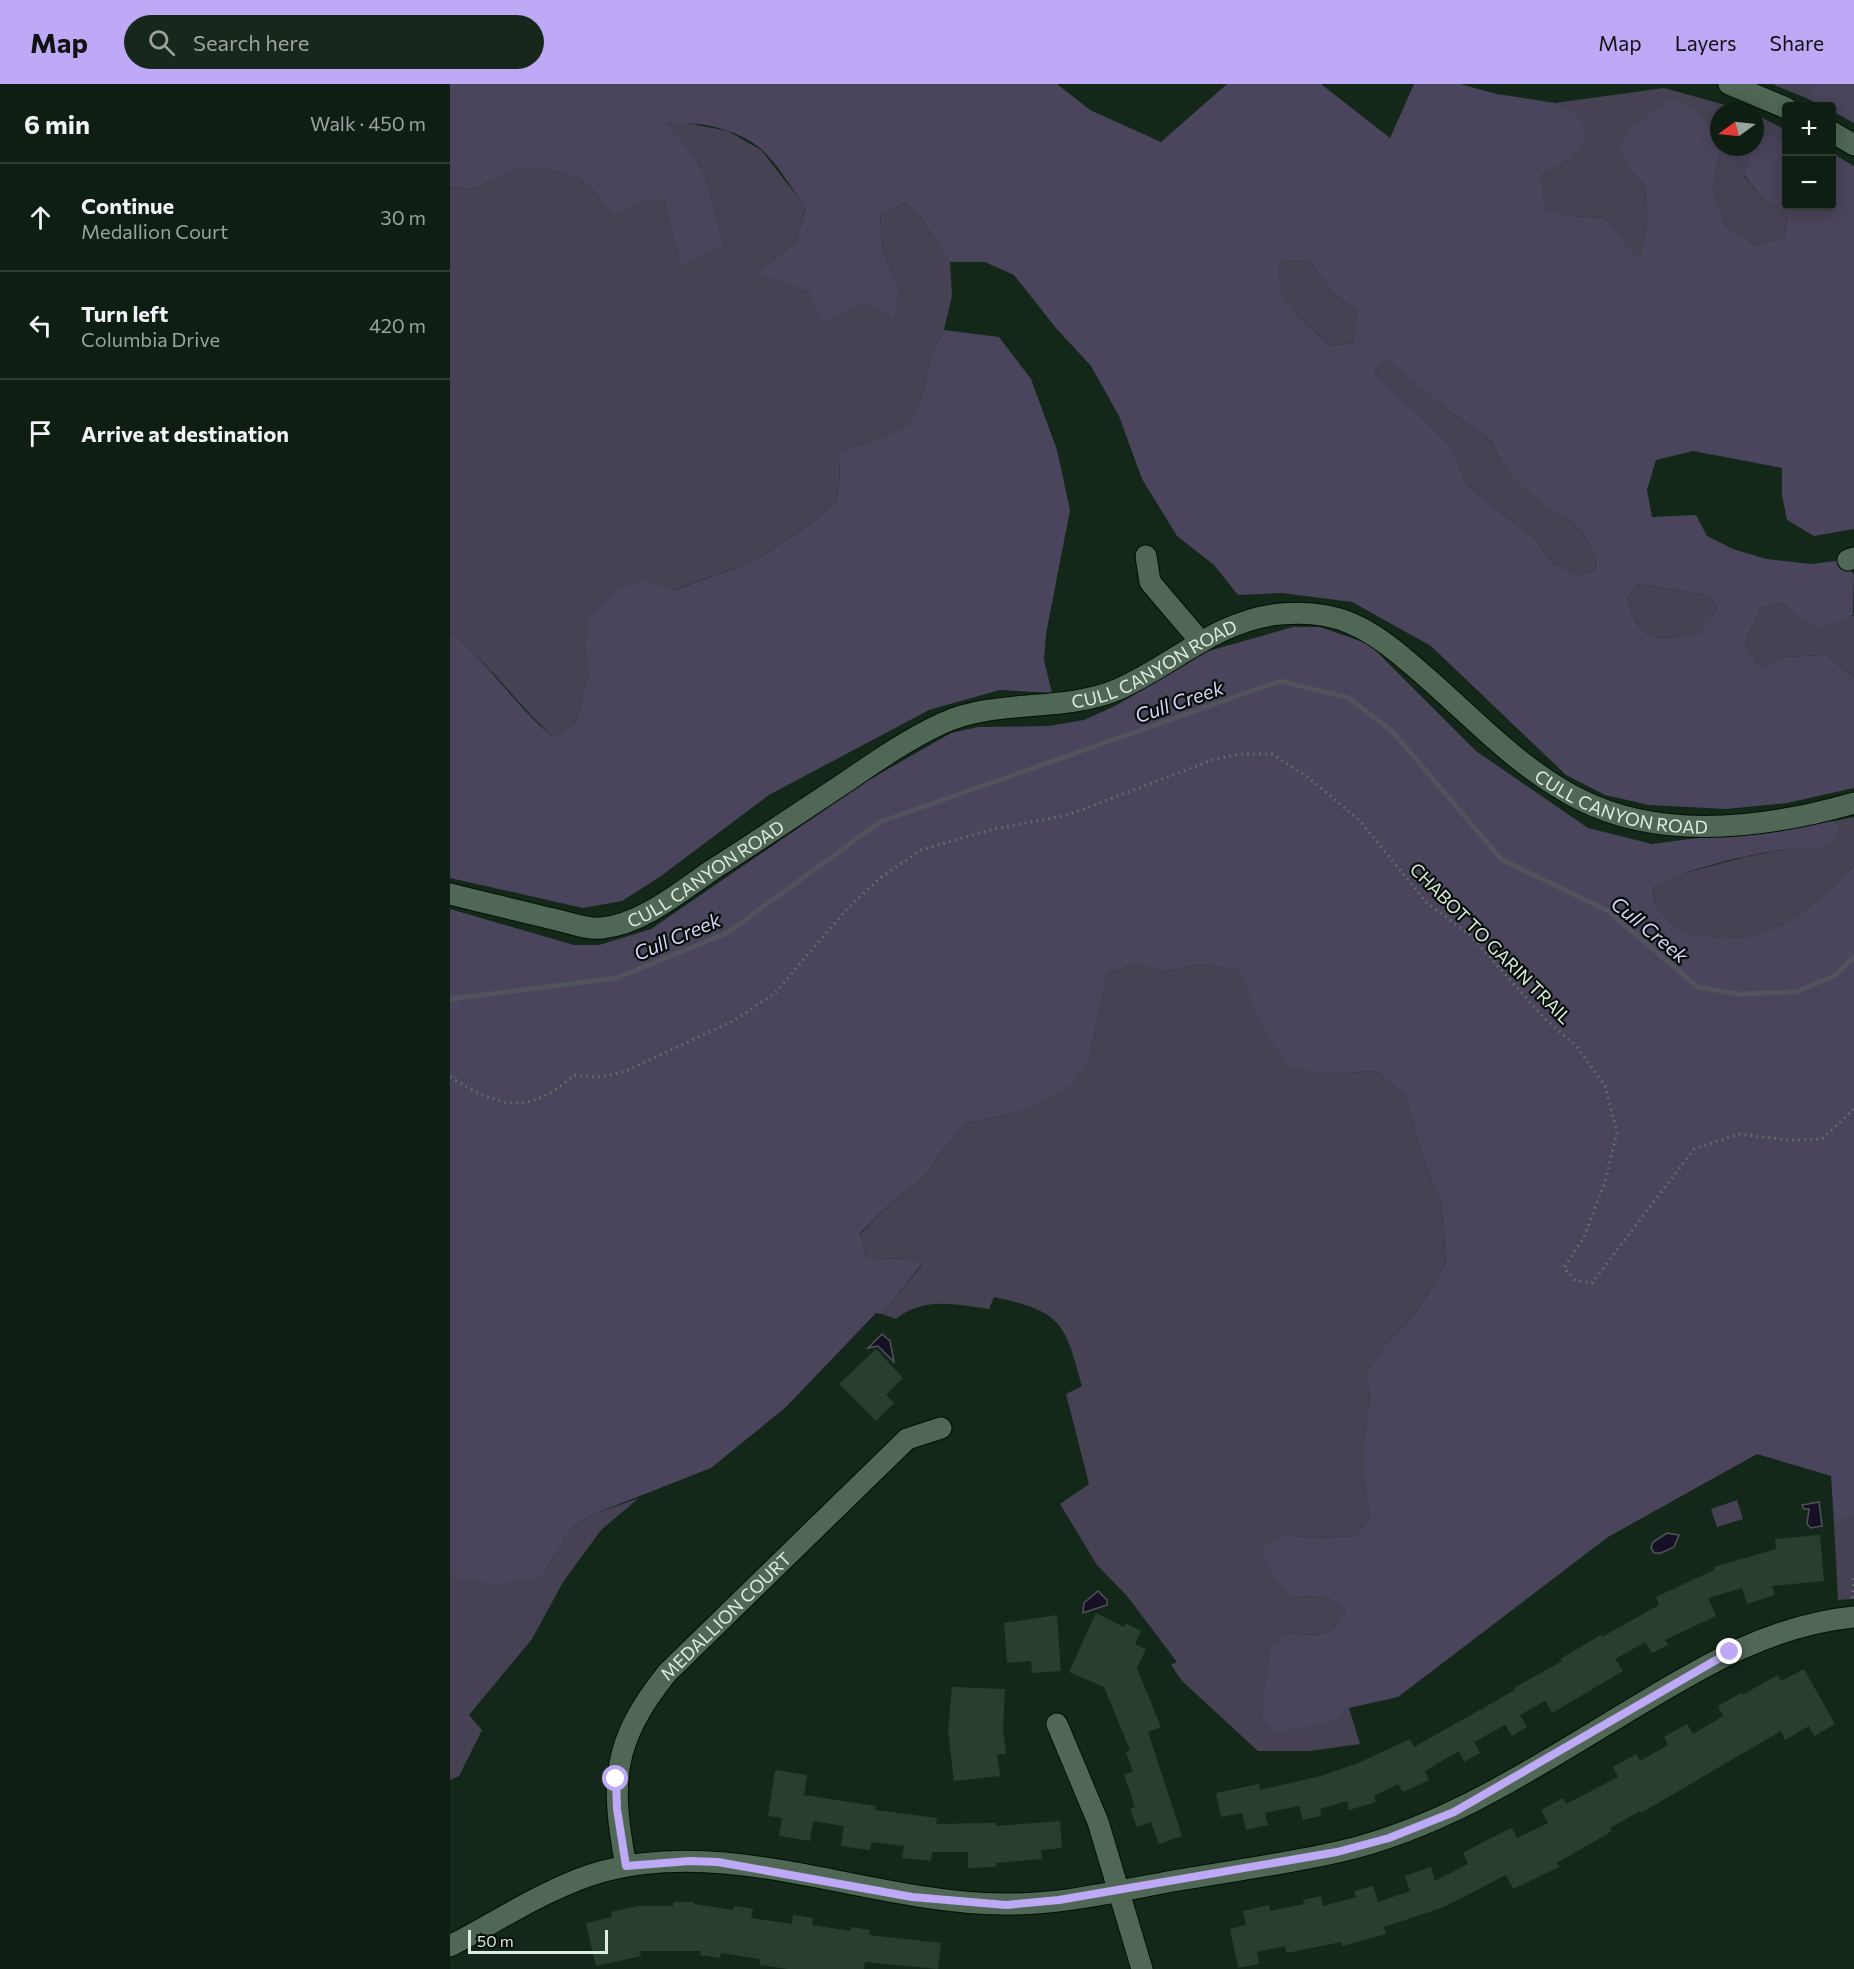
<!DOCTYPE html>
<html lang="en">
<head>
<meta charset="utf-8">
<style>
	body { margin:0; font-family:Commissioner,sans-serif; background:#17271c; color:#f1f3f6 }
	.controls { position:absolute; right:18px; top:18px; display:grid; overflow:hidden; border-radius:6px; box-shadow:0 3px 15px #0003 }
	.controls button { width:54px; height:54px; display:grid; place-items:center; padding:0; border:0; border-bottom:2px solid #2e3c33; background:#0e1e13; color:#f1f3f6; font:30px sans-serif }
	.compass { position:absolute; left:1260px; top:18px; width:54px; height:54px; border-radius:50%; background:#0e1e13; box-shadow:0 3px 15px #0003; rotate:255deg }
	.scale { position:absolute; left:18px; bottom:15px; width:140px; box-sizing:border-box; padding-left:6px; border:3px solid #ddebe0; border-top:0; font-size:16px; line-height:21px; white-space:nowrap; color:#ddebe0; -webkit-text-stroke:4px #060f08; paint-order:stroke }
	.stop { position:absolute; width:18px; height:18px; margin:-14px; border:4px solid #bda9f5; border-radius:50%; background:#fff }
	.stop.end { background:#bda9f5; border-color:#fff; box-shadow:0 2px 6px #0008 }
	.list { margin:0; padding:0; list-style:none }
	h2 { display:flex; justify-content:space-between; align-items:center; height:78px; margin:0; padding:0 24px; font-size:26px }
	h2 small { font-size:20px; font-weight:400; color:#9ba2a0 }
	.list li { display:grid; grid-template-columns:39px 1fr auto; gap:18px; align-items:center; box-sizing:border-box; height:108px; padding:0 24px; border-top:2px solid #2e3c33 }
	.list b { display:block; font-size:22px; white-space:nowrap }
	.list p { margin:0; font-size:20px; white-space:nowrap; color:#9ba2a0 }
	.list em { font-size:20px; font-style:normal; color:#9ba2a0 }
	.icon { flex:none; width:33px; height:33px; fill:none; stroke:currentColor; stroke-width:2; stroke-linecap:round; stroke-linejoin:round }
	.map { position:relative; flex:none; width:1404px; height:1885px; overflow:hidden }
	header { display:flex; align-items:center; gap:36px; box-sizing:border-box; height:84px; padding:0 30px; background:#bda9f5; color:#111 }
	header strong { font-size:28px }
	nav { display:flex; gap:33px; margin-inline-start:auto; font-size:21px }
	.search { width:420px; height:54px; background:#17271c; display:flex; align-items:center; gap:15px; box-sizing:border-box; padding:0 21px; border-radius:33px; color:#9ba2a0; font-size:22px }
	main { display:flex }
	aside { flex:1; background:#0e1e13 }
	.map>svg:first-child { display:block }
</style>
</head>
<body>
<header>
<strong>Map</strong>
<div class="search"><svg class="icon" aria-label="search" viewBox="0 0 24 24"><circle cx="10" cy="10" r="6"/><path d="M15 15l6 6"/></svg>Search here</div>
<nav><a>Map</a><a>Layers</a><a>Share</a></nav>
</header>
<main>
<aside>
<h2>6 min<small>Walk · 450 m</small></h2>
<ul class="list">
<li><svg class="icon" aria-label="ahead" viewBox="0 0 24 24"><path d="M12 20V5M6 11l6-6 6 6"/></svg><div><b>Continue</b><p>Medallion Court</p></div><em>30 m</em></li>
<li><svg class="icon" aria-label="left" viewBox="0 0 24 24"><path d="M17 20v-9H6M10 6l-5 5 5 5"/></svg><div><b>Turn left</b><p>Columbia Drive</p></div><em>420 m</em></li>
<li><svg class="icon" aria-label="arrive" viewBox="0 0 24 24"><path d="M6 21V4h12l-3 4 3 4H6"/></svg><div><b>Arrive at destination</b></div></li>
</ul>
</aside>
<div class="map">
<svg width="1404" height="1885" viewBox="0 0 1404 1885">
	<rect width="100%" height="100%" fill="#132819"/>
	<!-- green -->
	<g fill="#464254">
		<path d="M1322 0H1366L1356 14Z"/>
		<path d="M1214 4 1297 27H1269V63H1299L1294 92 1312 114 1337 129 1335 153 1306 162 1275 142 1263 105 1270 69 1178 84 1195 102 1197 138 1190 178 1155 134 1121 132 1093 126 1091 91 1119 76 1127 30 1105 19Z"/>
		<path d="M1305 30 1336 46V56L1320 49 1305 57Z"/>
		<path d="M232 38 278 47 311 66 356 123 345 159 305 189 360 209 415 219 444 233 450 205 433 168 430 132 455 119 469 131 500 178 502 212 494 246 481 272 472 312 460 340 432 354 388 368 390 387 387 416 361 440 302 478 224 506 196 496 135 565 138 592 126 638 103 653C67 620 38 578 0 548V103L23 105 68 85H95L128 94 142 105 164 133 190 115 215 116 222 151 232 180 274 163 256 94 244 71 214 40Z"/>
		<path d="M847 176 862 179 882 208 907 227 903 259 881 262C857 239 819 215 829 177Z"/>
		<path d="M939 274 990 320 1041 357 1052 378 1098 424 1127 442 1146 471 1145 486 1127 491 1102 479 1084 453 1043 423 1016 399 1002 363 923 287Z"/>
		<path d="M1189 500 1260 512 1267 525 1252 549C1211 557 1186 560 1178 513Z"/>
		<path d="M1333 519 1344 530 1403 532 1404 528V594L1376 571 1334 573 1310 583 1295 559 1311 524Z"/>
		<path d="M1404 733V781C1367 822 1317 864 1258 852 1250 851 1238 851 1231 846 1221 840 1213 829 1204 821L1203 803 1219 793 1295 773 1325 767 1363 764 1390 743 1384 737Z"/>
		<path d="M687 879 712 888 751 880 791 887 810 940 879 990 926 987 955 1011 974 1077 991 1118 996 1179 968 1226 936 1260 917 1287 920 1315 914 1353V1396L920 1433 905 1452 868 1454 831 1451 844 1512 877 1513 896 1526C882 1554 869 1552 840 1549L815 1608 811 1632 884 1638 899 1624 910 1660 860 1667H808L732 1597 721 1581 727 1578 677 1512 647 1481 610 1420 639 1400 616 1310 632 1302C615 1238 611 1227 544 1213L539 1225C505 1221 475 1212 446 1235L432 1230 472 1181 458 1175 416 1174 410 1150 441 1119 474 1093 495 1063 517 1039 577 1026 640 972 657 890Z"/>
		<path d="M189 1414 151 1446 113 1498 82 1555 19 1631 32 1646 9 1692 0 1696V1492L92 1493 121 1444 144 1430Z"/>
		<path d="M1287 1416 1293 1435 1267 1443 1261 1425Z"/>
		<path d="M1404 1432V1515L1388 1516 1384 1440Z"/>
	</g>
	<!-- forest -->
	<g fill="#4a445c" fill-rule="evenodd">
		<path d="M0 0H607L640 26 711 58 777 0H871L940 54 964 0H1010L1047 10 1105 19 1127 30 1137 52 1119 76 1091 91 1094 126 1121 132 1155 134 1190 177 1197 138 1195 102 1178 84 1170 61 1182 44 1220 16 1244 24 1259 41 1270 69 1263 105 1275 142 1306 162 1335 153 1337 130 1312 114 1294 91 1299 63H1305V57L1320 49 1336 56V122H1382V69L1404 82V445L1364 452 1337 436 1332 411V384L1243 367 1206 376 1197 406 1202 433 1246 431 1257 452 1283 465 1316 475 1361 480 1394 476 1404 491 1403 531 1372 544 1344 530 1333 519 1311 524 1295 559 1310 583 1334 573 1376 571 1404 594V704L1337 719 1276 725 1199 721 1155 711 1116 691 981 562 902 518 832 509 788 511 764 481 727 452 692 395 669 332 641 282 606 244 564 191 535 178H500L469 131 455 119 430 132 433 168 450 205 444 234 415 219 372 239 360 209 305 189 345 159 356 124C342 105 328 80 311 65 286 44 246 36 215 40L244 71 256 94 274 163 232 181 222 151 215 116H190L164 133 142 105 128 94 95 85H68L23 105 0 103ZM847 176 862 179 882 208 907 227 903 259 881 262C857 239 819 215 830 177ZM938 275 990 320 1041 357 1052 378 1067 397 1098 424 1127 442 1146 471 1145 486 1127 491 1102 479 1084 453 1043 423 1016 399 1002 363 923 287ZM1189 500 1260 512 1267 525 1251 549C1211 557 1186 560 1178 513Z"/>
		<path d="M1366 0H1404V39L1382 27V22H1372L1356 14Z"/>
		<path d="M494 246 549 253 581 295 607 366 620 426 596 550 594 576 602 609 550 606 479 626 319 711 211 792 172 817 133 824 0 794V548C39 579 65 622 103 653L126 638 138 592 135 565 139 535 166 506 196 496 225 506 302 478 361 440 387 416 390 387 388 368 432 354 460 340 472 312 481 272Z"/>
		<path d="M843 543H870L919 560 1026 667 1138 744 1202 760 1361 739 1384 737 1390 743C1388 747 1386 753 1383 756 1369 769 1341 764 1324 767 1290 773 1231 786 1203 803L1204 821C1213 829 1221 840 1231 846 1238 850 1250 851 1258 852 1317 864 1367 822 1404 781V1432L1384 1440 1381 1392 1307 1370 1158 1453 948 1613 899 1624 884 1638 825 1648 811 1632 821 1564 840 1549C869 1552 882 1554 896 1526L877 1513 844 1512 822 1492 812 1465 831 1451 868 1454 905 1452 920 1433 914 1396V1353L920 1315 917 1287 936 1260 968 1226 996 1179 991 1118 974 1077 955 1011 926 987 879 990 840 982 810 940 790 887 751 880 712 888 687 879 657 890 640 972 622 999 577 1026 517 1039 495 1063 474 1093 441 1119 410 1149 416 1174 458 1175 472 1180 432 1230 426 1229 336 1323 261 1384 144 1430 121 1444 92 1493 42 1500 0 1492V825L124 861H149L201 845 417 697 501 649 528 643 599 642 634 636 665 622 755 568Z"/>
	</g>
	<!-- water -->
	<g fill="#161024" stroke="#52525c" stroke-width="1.5">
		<path d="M432 1250 440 1257 444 1278 428 1262 418 1264Z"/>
		<path d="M1369 1418 1372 1442 1361 1444 1357 1440 1359 1425H1354L1352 1421Z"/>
		<path d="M1217 1449 1229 1451 1224 1463 1211 1469H1204L1201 1464 1203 1458Z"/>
		<path d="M648 1507 657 1516V1521L633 1529 634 1519Z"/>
	</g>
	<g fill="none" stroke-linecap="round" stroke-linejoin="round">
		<!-- stream -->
		<path stroke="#52525c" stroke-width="5" d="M0 915 167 894 277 849 430 738 830 597 899 614 943 648 1051 775 1158 827 1248 903 1288 910 1346 908 1384 892 1404 873"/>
	</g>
	<!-- building -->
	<g fill="#293f2e">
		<path d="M426 1265 453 1294 436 1311 444 1319 426 1337 389 1300Z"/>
		<path d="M1370 1451 1374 1497 1322 1502 1325 1511 1297 1520 1292 1504 1258 1514 1266 1532 1215 1556 1218 1561 1202 1569 1195 1558 1165 1575 1173 1587 1102 1629 1095 1617 1070 1631 1077 1643 1062 1652 1055 1641 1024 1658 1030 1669 1014 1678 1009 1667 975 1687 979 1696 953 1708 948 1700 924 1712 926 1718 899 1726 897 1717 870 1725 871 1732 853 1736 849 1722 815 1729 818 1741 796 1746 792 1729 771 1733 766 1709 809 1700 810 1706 871 1692 908 1679 960 1655 964 1663 1065 1606 1064 1604 1112 1577 1110 1575 1151 1551 1152 1553 1209 1521 1206 1513 1264 1486V1483L1326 1465 1325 1455Z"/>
		<path d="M646 1529 674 1543 675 1539 691 1547 685 1560 696 1565 687 1584 711 1643 698 1648 732 1752 709 1760 701 1738 687 1743 680 1725 685 1723 674 1690 683 1688 676 1668 680 1666 654 1603 619 1588Z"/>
		<path d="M607 1531 611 1587 582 1589 581 1577 557 1579 554 1539Z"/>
		<path d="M1354 1585 1385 1640 1364 1652 1359 1642 1335 1656 1331 1647 1191 1729 1190 1727 1160 1744 1162 1747 1107 1779 1109 1783 1063 1805 1056 1791 994 1823 934 1843 936 1850 892 1862 891 1858 837 1869 835 1862 807 1868 809 1880 788 1884 780 1845 796 1841 793 1827 819 1821 820 1827 854 1820 853 1816 871 1812 873 1822 906 1813 904 1807 923 1802 928 1818 960 1807 955 1792 981 1783 985 1797 1018 1780 1013 1769 1039 1755 1062 1744 1067 1754 1098 1739 1091 1726 1113 1714 1116 1720 1168 1693 1163 1683 1186 1670 1190 1677 1218 1661 1214 1653 1237 1640 1243 1650 1273 1632 1268 1622 1291 1609 1292 1611 1328 1591 1331 1597Z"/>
		<path d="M502 1603 555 1605 553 1646 556 1670H547L550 1692 504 1697 498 1647Z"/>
		<path d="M325 1686 357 1691 354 1711 426 1722 425 1726 487 1734 486 1740 546 1739V1742L610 1737 612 1764 591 1766 592 1775 546 1779V1783L518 1784V1768H482L481 1777 452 1774 454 1762 421 1758 420 1766 391 1762 394 1742 363 1737 360 1757 329 1752 332 1734 318 1732Z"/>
		<path d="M223 1818H244V1820L283 1826 284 1822 303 1825 301 1834 342 1840 343 1831 363 1834 362 1841 401 1847V1843L420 1846 419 1851 491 1859 488 1885 415 1878 414 1885H338L310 1881V1875L271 1869 270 1874 250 1871 251 1867H190L191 1872 146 1882 136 1839 162 1833 161 1828 187 1822H223Z"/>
	</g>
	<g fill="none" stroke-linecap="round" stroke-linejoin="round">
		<defs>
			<g id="minor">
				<path d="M1279 0 1336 24"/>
				<path d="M1382 48 1404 61"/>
				<path d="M696 472 700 498 751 558"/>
				<path d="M1398 476 1404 474"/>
				<path id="s1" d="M0 810C35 819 71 827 107 836 121 839 138 846 152 844 192 840 230 808 262 786 306 758 349 729 393 700 425 678 458 655 493 639 549 614 613 629 669 605 723 581 769 535 831 530 854 528 879 530 900 539 929 551 953 573 976 593 1024 635 1071 686 1129 715 1213 758 1316 744 1404 719"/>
				<path d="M607 1640 648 1738 692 1885"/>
				<path id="s2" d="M176 1782C160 1698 162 1658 217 1589L457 1355 491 1344"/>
				<path d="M0 1862C46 1838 104 1800 154 1787 285 1753 421 1819 553 1820 610 1821 668 1807 723 1797 779 1787 837 1780 892 1767 1002 1741 1096 1676 1192 1619 1260 1578 1324 1541 1404 1533"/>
			</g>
		</defs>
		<!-- minor casing -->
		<use href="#minor" stroke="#001104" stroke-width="23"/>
		<!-- path -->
		<g stroke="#627467" stroke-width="3" stroke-dasharray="1.5 4.5" stroke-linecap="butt">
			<path d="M0 993C50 1023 77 1033 124 991L151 993 176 987 285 936 325 909 396 826 430 794 471 766 544 745 618 731 762 676 790 670H822L859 694 909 736 977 819 1020 851 1094 934 1127 963 1155 1002 1167 1048 1155 1098 1134 1153 1114 1184 1125 1196 1142 1199 1244 1065 1289 1050 1339 1056 1372 1055 1404 1025"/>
			<path d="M1402 1514 1404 1491"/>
		</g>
		<!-- minor -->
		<use href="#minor" stroke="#506755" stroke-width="21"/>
	</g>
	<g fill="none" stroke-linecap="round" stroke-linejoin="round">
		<!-- route -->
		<path stroke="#bda9f5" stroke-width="8" d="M166 1695 167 1725 176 1782 240 1777 268 1778 462 1813 556 1821 609 1816 887 1768 939 1754 1004 1728 1280 1568"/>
	</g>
	<g text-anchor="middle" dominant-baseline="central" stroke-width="4.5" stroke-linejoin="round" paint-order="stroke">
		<!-- street labels -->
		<g font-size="18" fill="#ddebe0" stroke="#060f08">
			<text stroke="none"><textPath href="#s1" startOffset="778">CULL CANYON ROAD</textPath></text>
			<text stroke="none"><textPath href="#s1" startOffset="1318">CULL CANYON ROAD</textPath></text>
			<text stroke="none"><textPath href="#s1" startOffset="274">CULL CANYON ROAD</textPath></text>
			<text transform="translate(1041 859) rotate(45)">CHABOT TO GARIN TRAIL</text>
			<text stroke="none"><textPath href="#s2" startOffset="288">MEDALLION COURT</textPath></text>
		</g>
		<!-- water labels -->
		<g font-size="20" font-style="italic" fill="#dbd1fa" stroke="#060f08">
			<text transform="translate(729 617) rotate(-19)">Cull Creek</text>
			<text transform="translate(1200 845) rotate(39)">Cull Creek</text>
			<text transform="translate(227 852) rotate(-23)">Cull Creek</text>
		</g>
	</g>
</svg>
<div class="controls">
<button>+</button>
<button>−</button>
</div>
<svg class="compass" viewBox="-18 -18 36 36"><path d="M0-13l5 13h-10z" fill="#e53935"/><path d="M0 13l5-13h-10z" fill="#9ba2a0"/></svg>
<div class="scale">50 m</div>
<div class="stop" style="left:166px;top:1695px"></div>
<div class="stop end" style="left:1280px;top:1568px"></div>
</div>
</main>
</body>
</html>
